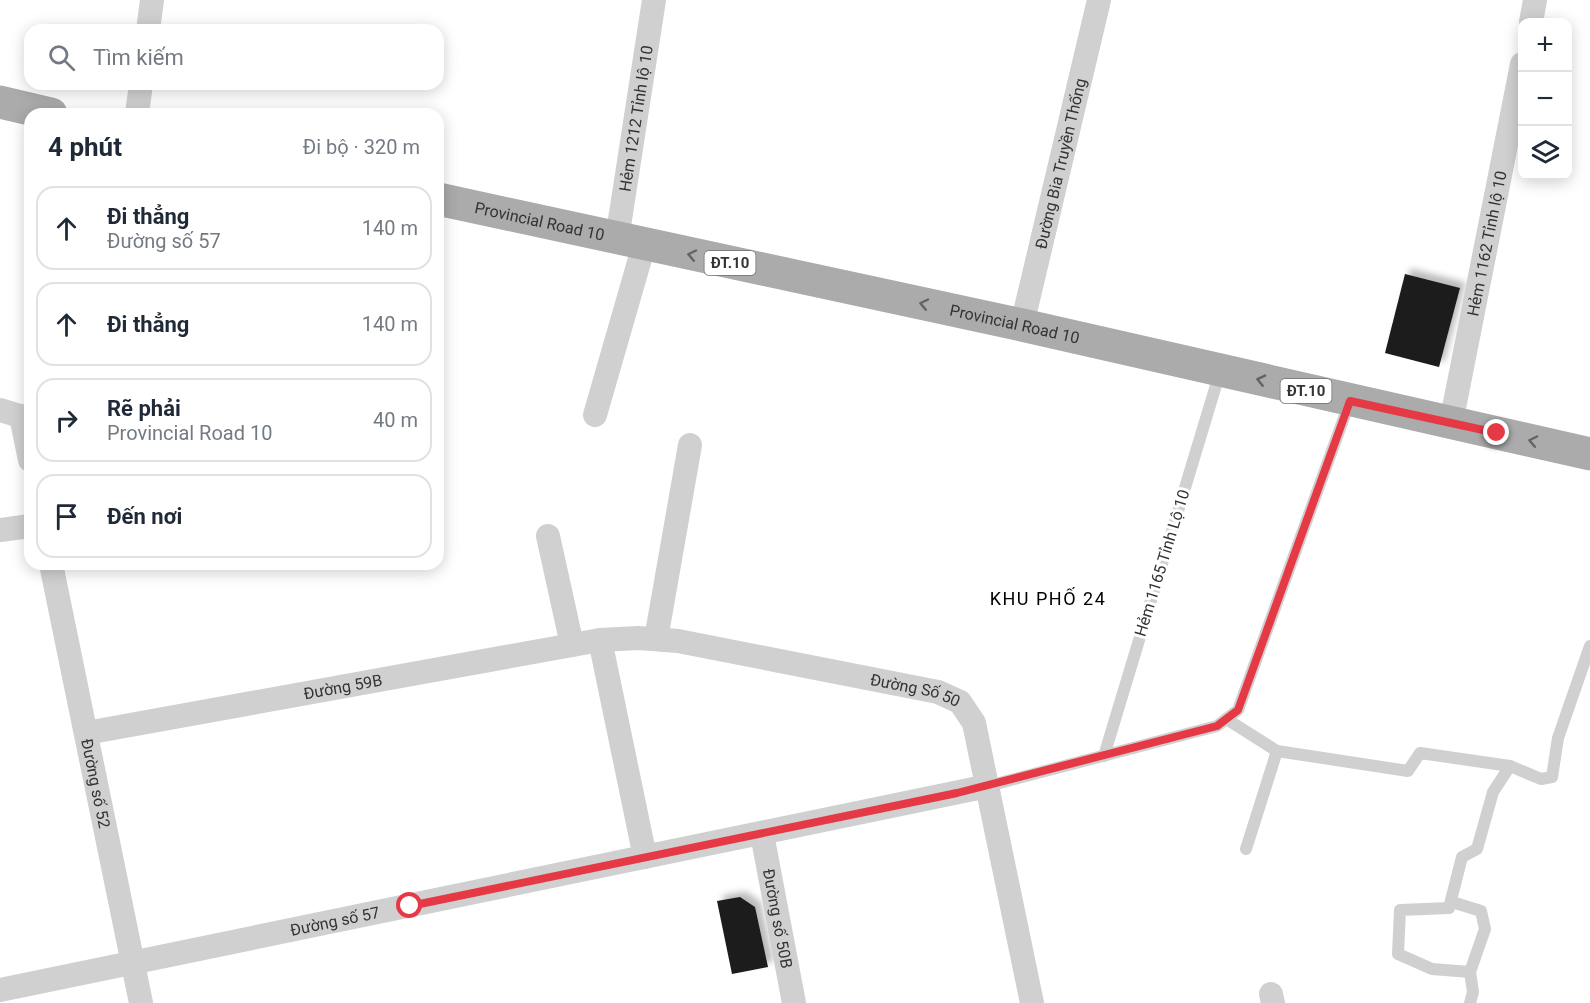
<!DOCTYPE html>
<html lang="vi">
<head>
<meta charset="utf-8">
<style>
	body { margin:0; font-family:Roboto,sans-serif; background:#f2f2f3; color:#1f2937 }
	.controls { position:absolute; right:18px; top:18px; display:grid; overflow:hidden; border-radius:12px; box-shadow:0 3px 15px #0003 }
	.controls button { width:54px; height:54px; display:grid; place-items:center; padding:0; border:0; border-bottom:2px solid #e0e1e3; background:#fff; color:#1f2937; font:30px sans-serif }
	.stop { position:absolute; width:18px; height:18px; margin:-14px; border:4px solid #e63946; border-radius:50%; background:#fff }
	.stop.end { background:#e63946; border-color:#fff; box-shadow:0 2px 6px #0008 }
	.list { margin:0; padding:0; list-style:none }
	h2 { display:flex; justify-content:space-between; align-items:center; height:78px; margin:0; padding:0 24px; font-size:26px }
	h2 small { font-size:20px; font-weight:400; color:#747a83 }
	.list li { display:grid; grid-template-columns:39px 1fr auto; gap:18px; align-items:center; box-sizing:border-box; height:84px; margin:0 12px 12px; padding:0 12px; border:2px solid #e0e1e3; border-radius:18px }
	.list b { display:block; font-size:22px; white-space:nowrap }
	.list p { margin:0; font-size:20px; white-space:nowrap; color:#747a83 }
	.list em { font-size:20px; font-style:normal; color:#747a83 }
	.icon { flex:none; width:33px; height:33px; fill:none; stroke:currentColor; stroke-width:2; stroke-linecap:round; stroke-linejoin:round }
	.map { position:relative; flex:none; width:1590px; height:1003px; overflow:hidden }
	.search { position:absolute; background:#fff; box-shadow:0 3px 15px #0003; left:24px; top:24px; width:420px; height:66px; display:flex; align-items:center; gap:15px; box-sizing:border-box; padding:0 21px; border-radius:18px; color:#747a83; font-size:22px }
	.panel { position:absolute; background:#fff; box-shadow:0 3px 15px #0003; left:24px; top:108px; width:420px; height:462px; border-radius:18px }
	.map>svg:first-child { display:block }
</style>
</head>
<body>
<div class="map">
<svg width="1590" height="1003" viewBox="0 0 1590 1003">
	<defs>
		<filter id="shadow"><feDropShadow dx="5.5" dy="-5.5" stdDeviation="3" flood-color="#0004"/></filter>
	</defs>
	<rect width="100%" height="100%" fill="#fff"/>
	<!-- building -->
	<g fill="#1a1a1a" filter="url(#shadow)">
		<path d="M1405 274 1460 288 1439 367 1385 353Z"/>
		<path d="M740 897 755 907 768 967 732 974 717 901Z"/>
	</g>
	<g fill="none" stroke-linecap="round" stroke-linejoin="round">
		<!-- service -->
		<g stroke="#d0d0d0" stroke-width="12">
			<path d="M1228 720 1277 751 1408 771 1420 753 1510 766"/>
			<path d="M1104 756 1220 372"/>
			<path d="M988 786 1217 726 1238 710 1350 401"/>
			<path d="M1246 849 1277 751"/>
			<path d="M1452 902 1481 911 1485 929 1470 972"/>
			<path d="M1470 1003 1473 992 1470 972 1432 969 1398 954 1400 910 1449 908 1462 857 1477 849 1493 792 1510 766 1541 779 1552 777 1558 738 1590 646"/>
		</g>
		<!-- minor -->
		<g stroke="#d0d0d0" stroke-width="24">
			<path d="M1531 22 1535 0"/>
			<path d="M148 30 152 0"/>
			<path d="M137 114 141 84"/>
			<path id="s1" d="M617 239 654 0"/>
			<path id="s2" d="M1022 325 1099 0"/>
			<path d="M0 410 30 419"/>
			<path d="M595 415 644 245"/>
			<path d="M21 416 30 460"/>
			<path id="s3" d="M1451 423 1522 64"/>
			<path d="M0 530 30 526"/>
			<path d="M548 536 572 645"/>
			<path id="s4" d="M51 564 141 1003"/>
			<path d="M656 639 690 445"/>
			<path d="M600 640 645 857"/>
			<path id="s5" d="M86 733 600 640 638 638 678 641 938 692 960 702 974 723 1032 1003"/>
			<path id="s6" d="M762 834 794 1003"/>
			<path id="s7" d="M0 990 988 786"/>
			<path d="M1271 994 1273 1003"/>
		</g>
		<!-- primary -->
		<g stroke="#ababab" stroke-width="33">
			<path d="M0 102 51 114"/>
			<path id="s8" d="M438 199 1022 325 1590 454"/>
		</g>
	</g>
	<!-- one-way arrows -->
	<defs><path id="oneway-chevron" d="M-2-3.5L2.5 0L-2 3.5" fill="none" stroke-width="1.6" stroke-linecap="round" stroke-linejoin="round" transform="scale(1.5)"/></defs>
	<g stroke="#636363">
		<use href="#oneway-chevron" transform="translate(692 255) rotate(-168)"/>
		<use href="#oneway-chevron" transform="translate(924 304) rotate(-168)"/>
		<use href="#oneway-chevron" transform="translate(1261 380) rotate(-167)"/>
		<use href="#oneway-chevron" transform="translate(1533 441) rotate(-168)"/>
	</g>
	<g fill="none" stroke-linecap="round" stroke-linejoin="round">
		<!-- route -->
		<path stroke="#e63946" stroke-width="8" d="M410 906 957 793 1217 726 1238 710 1350 401 1497 433"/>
	</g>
	<g text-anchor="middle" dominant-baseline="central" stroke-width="6" stroke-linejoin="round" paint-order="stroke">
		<!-- shield labels -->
		<g fill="#fff" stroke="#707070" stroke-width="1.5">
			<rect x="704.5" y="251" width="51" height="24" rx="4.5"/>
			<rect x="1280.5" y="379" width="51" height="24" rx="4.5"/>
		</g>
		<g font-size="15" font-weight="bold" fill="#333">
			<text x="730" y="263">ĐT.10</text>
			<text x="1306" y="391">ĐT.10</text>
		</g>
		<!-- street labels -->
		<g font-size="16" fill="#333" stroke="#fff">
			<text stroke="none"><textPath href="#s1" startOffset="122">Hẻm 1212 Tỉnh lộ 10</textPath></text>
			<text stroke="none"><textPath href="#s2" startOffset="166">Đường Bia Truyền Thống</textPath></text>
			<text stroke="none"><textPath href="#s8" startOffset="104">Provincial Road 10</textPath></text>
			<text stroke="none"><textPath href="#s3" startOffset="183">Hẻm 1162 Tỉnh lộ 10</textPath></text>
			<text stroke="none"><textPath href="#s8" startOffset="590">Provincial Road 10</textPath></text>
			<text transform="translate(1162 563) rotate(-73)">Hẻm 1165 Tỉnh Lộ 10</text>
			<text stroke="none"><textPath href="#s5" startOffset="261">Đường 59B</textPath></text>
			<text stroke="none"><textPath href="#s5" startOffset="843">Đường Số 50</textPath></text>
			<text stroke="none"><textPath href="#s4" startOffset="224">Đường số 52</textPath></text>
			<text stroke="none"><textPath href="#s6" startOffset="86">Đường số 50B</textPath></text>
			<text stroke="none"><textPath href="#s7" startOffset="342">Đường số 57</textPath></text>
		</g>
		<!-- neighbourhood labels -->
		<g font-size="18" letter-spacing="1.5" fill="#000" stroke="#fff">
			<text x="1048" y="598">KHU PHỐ 24</text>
		</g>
	</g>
</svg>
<div class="controls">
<button>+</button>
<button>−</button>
<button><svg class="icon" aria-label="layers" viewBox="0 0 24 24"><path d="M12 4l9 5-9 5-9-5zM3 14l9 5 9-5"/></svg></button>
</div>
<div class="stop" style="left:410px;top:906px"></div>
<div class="stop end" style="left:1497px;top:433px"></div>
<div class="search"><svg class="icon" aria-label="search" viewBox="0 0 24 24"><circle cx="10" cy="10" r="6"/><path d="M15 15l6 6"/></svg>Tìm kiếm</div>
<section class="panel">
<h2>4 phút<small>Đi bộ · 320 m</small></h2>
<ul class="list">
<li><svg class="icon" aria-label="ahead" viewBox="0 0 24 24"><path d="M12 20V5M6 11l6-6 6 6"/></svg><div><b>Đi thẳng</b><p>Đường số 57</p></div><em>140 m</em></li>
<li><svg class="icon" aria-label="ahead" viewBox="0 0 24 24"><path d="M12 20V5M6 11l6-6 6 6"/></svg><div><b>Đi thẳng</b></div><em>140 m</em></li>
<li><svg class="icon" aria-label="right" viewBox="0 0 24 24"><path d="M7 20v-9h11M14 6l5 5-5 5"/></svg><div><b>Rẽ phải</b><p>Provincial Road 10</p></div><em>40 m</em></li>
<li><svg class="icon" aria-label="arrive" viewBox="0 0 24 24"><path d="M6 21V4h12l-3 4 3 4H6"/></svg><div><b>Đến nơi</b></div></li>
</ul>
</section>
</div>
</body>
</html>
